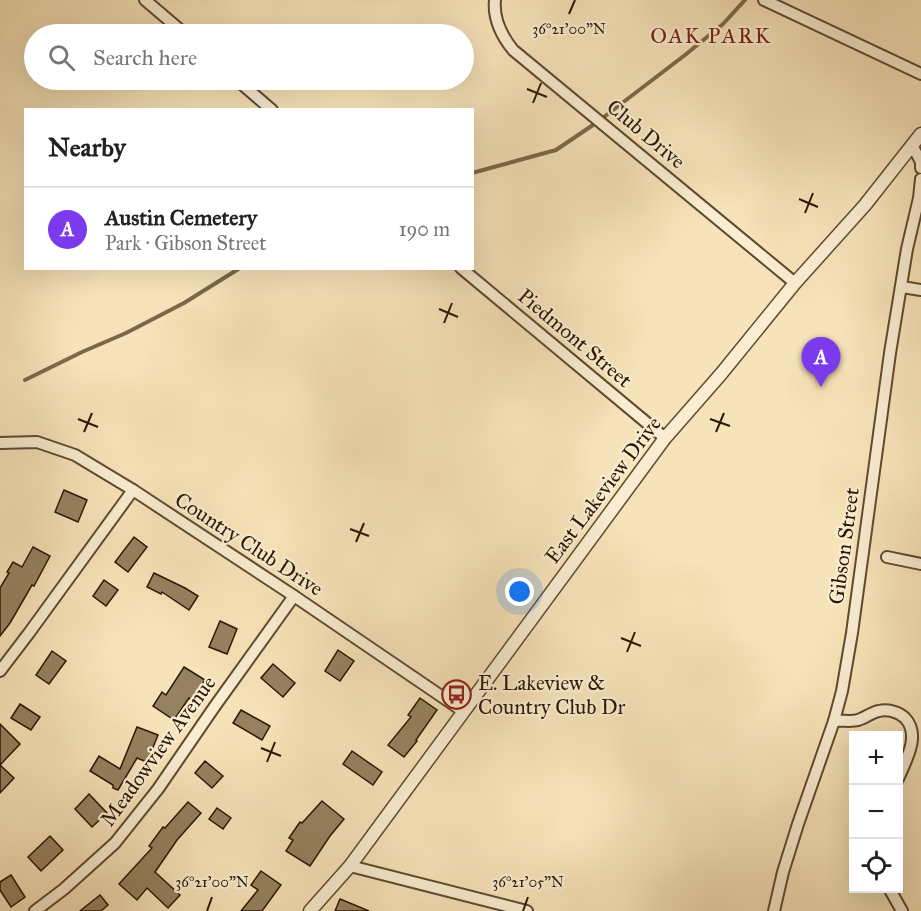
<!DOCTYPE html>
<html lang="en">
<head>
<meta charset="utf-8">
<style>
	body { margin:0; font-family:"IM FELL Great Primer",serif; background:#f6f6f6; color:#222 }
	.controls { position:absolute; right:18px; bottom:18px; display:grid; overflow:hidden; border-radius:0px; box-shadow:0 6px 24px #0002 }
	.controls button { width:54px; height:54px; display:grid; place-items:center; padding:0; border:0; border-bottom:2px solid #e0e0e0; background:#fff; color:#222; font:30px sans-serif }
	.you { position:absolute; left:520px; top:592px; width:21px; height:21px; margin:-15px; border:4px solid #fff; border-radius:50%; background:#1a73e8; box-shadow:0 0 0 9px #1a73e833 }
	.badge { display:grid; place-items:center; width:39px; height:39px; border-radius:50%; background:#7c3aed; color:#fff; font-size:20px; font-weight:700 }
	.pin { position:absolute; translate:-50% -50px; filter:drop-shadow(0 2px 3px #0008) }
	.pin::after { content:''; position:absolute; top:32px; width:21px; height:18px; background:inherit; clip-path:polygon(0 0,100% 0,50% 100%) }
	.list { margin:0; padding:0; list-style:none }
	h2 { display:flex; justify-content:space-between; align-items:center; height:78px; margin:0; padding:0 24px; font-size:26px }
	h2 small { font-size:20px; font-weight:400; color:#767676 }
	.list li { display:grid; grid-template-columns:39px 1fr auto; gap:18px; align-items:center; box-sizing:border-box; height:84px; padding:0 24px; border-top:2px solid #e0e0e0 }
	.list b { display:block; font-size:22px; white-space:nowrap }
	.list p { margin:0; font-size:20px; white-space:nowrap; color:#767676 }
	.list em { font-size:20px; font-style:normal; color:#767676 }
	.icon { flex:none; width:33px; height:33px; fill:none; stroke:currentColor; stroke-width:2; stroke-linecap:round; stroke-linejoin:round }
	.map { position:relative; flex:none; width:921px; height:911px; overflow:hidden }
	.search { position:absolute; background:#fff; box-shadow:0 6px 24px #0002; left:24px; top:24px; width:450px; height:66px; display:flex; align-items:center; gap:15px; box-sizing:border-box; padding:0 21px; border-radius:33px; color:#767676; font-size:22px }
	.panel { position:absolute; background:#fff; box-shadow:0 6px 24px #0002; left:24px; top:108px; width:450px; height:162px; border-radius:0px }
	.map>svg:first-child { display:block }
</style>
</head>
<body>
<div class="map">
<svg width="921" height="911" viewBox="0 0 921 911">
	<rect width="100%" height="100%" fill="#f7e3b9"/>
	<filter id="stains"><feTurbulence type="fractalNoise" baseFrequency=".00333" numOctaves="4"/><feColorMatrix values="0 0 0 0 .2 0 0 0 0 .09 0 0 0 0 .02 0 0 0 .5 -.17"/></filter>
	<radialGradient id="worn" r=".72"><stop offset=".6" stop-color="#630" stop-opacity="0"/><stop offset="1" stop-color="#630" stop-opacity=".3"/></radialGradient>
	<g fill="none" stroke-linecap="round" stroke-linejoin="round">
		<!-- stream -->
		<g stroke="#7c6849" stroke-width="4">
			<path d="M472 173 556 150 596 123 685 55 723 24 745 0"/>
			<path d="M25 380 82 352 126 333 184 303 240 268"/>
		</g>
	</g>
	<!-- building -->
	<g fill="#968160" stroke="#2c1700" stroke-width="1.5">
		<path d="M64 490 87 500 78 522 55 512Z"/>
		<path d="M134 537 147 547 128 572 115 562Z"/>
		<path d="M33 547 50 556 34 586 32 585 10 623 0 636V588L9 573 7 572 13 562 22 567Z"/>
		<path d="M154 573 185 588 198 596 189 610 162 592 161 594 147 587Z"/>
		<path d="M104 580 118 590 106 606 93 596Z"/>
		<path d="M220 621 237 629 227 654 209 647Z"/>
		<path d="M338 650 354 661 340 681 325 671Z"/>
		<path d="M52 651 66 661 49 684 36 675Z"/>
		<path d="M273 664 295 683 283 697 261 678Z"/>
		<path d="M184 667 205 680 193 700 189 698 174 720 153 706 162 692 166 695Z"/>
		<path d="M420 698 437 710 416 740 417 741 404 757 388 745 411 717 408 715Z"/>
		<path d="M20 704 40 717 31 730 11 718Z"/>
		<path d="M241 710 270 726 262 740 233 723Z"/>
		<path d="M0 724 20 744 0 765 14 778 0 793Z"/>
		<path d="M137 727 158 735 147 762 137 758 118 790 113 788V785L90 771 99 756 120 769Z"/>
		<path d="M352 751 382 772 373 785 343 764Z"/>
		<path d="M205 761 223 776 212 788 195 773Z"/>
		<path d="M89 794 107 813 92 827 75 809Z"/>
		<path d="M322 801 344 819 330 836 310 866 286 851 293 840 289 838 300 822 302 823Z"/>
		<path d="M188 802 201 813 177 840 155 872 180 895 168 908 147 888 137 900 119 884 152 848 149 846 163 827 165 828Z"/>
		<path d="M217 808 231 818 223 829 209 819Z"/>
		<path d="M50 836 63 850 41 871 28 857Z"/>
		<path d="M261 871 281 885 262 911H241L258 890 251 885Z"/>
		<path d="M11 875 25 897 11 907 0 890V882Z"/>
		<path d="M100 895 108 905 101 911H80Z"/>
		<path d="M340 899 369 911H335Z"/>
	</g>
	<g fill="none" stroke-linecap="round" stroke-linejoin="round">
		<defs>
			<g id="minor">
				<path d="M145 0 185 34"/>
				<path d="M495 0C493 19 501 35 513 50L795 283"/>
				<path d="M764 0 921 74"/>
				<path d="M237 80 272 110"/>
				<path d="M912 145 921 162V168"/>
				<path d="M461 268 665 438"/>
				<path d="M902 287 921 290"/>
				<path d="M0 443 37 442 75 455 133 490 294 596 463 711"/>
				<path d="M887 557 921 564"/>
				<path d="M0 671 29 633 133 490"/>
				<path d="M834 721C842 720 851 722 858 720 865 718 872 712 879 711 888 709 899 712 905 718 921 735 906 760 898 779"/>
				<path d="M350 866 527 911"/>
				<path d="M889 888 902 911"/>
				<path d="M35 911 64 889 115 843 158 789 215 706 294 596"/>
				<path d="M774 911 783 872 798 824 834 721 842 691 852 633 890 353 907 249 919 198 921 179"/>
			</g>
			<path id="tertiary" d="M310 911 350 866 665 438 721 374 795 283 865 205 921 134"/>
		</defs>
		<!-- minor casing -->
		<use href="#minor" stroke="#5f4a2e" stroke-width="14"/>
		<!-- tertiary casing -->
		<use href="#tertiary" stroke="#5f4a2e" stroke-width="15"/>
		<!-- minor -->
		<use href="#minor" stroke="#faedd2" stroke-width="10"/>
		<!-- tertiary -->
		<use href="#tertiary" stroke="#faedd2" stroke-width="12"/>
	</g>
	<!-- ticks -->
	<path fill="none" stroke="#2c1700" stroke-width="2" d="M569 14 575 0M527 89 547 97M533 103 541 83M799 199 818 207M805 213 813 193M439 309 458 317M444 323 452 303M78 419 98 427M710 419 730 426M84 432 92 413M716 432 724 413M350 529 369 536M356 542 364 523M621 638 641 646M627 652 635 632M261 748 281 756M267 762 275 742M207 911 212 897M523 911 528 897"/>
	<!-- icons -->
	<defs>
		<symbol id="bus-ring" viewBox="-11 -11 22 22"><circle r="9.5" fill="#faedd2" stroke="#8f2418" stroke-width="1.5"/><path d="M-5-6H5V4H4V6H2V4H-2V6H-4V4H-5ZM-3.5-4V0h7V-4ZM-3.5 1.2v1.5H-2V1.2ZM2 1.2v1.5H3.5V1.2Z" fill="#8f2418"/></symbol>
	</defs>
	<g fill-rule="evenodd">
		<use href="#bus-ring" x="440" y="678" width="33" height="33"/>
	</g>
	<g text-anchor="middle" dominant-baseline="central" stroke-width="4.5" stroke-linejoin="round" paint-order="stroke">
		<!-- street labels -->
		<g font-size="21" fill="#2c1700" stroke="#faedd2">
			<text transform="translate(646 134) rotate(40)">Club Drive</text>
			<text transform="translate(575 338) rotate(40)">Piedmont Street</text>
			<text transform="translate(603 490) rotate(-53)">East Lakeview Drive</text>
			<text transform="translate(249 544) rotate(33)">Country Club Drive</text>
			<text transform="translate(844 546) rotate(-82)">Gibson Street</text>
			<text transform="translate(158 751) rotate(-54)">Meadowview Avenue</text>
		</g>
		<!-- poi labels -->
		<g font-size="21" fill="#2c1700" stroke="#faedd2" text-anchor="start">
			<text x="478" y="683">E. Lakeview &amp;<tspan x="478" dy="24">Country Club Dr</tspan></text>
		</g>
		<!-- neighbourhood labels -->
		<g font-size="22" letter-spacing="1.5" fill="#7a1f14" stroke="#faedd2">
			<text x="711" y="35">OAK PARK</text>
		</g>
	</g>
	<g font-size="15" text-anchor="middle" fill="#2c1700" stroke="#faedd2" stroke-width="4.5" stroke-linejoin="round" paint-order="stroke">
		<text x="569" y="34">36°21'00"N</text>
		<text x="212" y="887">36°21'00"N</text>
		<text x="528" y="887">36°21'05"N</text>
	</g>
	<rect width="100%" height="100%" filter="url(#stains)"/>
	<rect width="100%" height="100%" fill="url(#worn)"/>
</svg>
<div class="controls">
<button>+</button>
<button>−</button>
<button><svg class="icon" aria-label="locate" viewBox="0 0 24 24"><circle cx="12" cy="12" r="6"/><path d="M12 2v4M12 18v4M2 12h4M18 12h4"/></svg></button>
</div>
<div class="you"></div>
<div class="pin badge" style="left:821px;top:387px">A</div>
<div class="search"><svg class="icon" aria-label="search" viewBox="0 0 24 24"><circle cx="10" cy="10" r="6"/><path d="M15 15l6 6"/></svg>Search here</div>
<section class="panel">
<h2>Nearby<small></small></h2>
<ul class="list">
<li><span class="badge">A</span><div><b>Austin Cemetery</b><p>Park · Gibson Street</p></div><em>190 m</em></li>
</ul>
</section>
</div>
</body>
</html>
